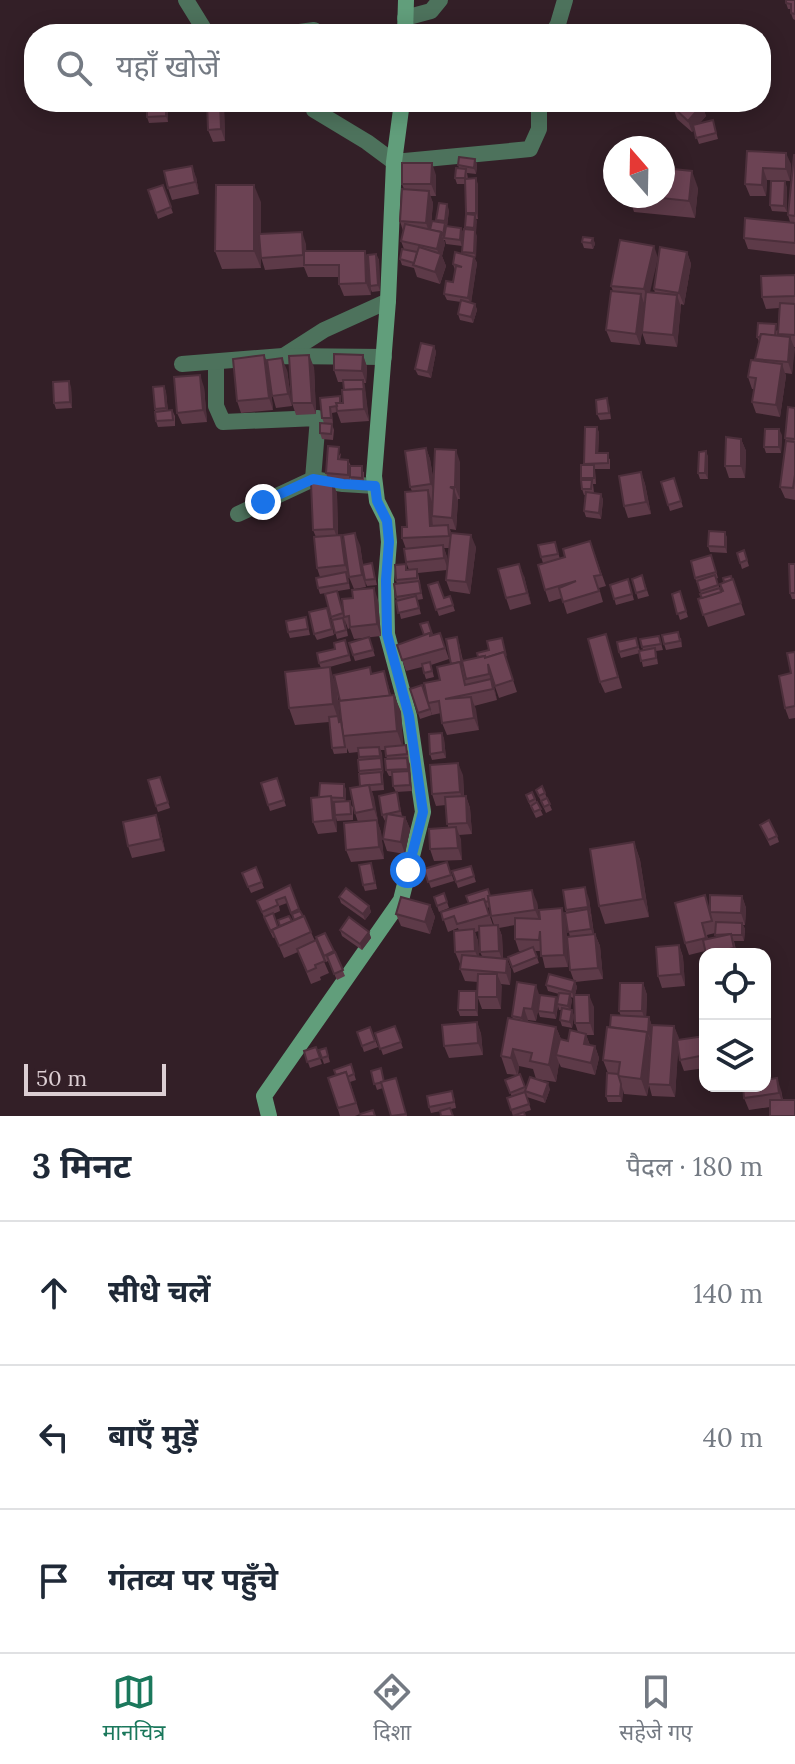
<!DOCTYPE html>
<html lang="hi">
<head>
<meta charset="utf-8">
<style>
	body { margin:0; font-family:Lora,"Noto Sans Devanagari",serif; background:#f2f2f3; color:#1f2937 }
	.controls { position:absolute; right:24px; bottom:24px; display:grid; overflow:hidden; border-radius:16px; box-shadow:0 4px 20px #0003 }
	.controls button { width:72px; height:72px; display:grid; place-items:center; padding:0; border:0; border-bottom:2px solid #e0e1e3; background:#fff; color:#1f2937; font:40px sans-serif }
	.compass { position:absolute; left:603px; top:136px; width:72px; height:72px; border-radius:50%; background:#fff; box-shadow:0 4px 20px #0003; rotate:340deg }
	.scale { position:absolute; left:24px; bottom:20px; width:142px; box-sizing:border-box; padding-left:8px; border:4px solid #dcced3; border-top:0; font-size:22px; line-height:28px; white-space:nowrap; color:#dcced3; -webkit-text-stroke:6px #331f27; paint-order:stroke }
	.stop { position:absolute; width:24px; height:24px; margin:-18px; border:6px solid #1a73e8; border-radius:50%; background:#fff }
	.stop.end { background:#1a73e8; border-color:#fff; box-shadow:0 2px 8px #0008 }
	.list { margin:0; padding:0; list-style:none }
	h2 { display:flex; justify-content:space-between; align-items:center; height:104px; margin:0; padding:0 32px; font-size:34px }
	h2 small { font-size:26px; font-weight:400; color:#747a83 }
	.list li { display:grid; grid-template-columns:52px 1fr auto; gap:24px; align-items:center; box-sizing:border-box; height:144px; padding:0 32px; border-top:2px solid #e0e1e3 }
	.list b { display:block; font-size:30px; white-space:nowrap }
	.list em { font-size:26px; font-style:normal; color:#747a83 }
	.icon { flex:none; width:44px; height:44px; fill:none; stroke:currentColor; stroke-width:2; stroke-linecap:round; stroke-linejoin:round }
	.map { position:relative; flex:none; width:795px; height:1116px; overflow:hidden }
	.search { position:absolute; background:#fff; box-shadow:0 4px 20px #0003; left:24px; right:24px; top:24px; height:88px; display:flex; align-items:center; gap:20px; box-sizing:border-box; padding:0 28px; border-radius:32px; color:#747a83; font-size:30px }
	.sheet { height:536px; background:#fff }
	nav { display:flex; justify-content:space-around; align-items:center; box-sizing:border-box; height:112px; border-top:2px solid #e0e1e3; background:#fff; font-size:22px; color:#747a83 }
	nav a { display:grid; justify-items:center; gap:4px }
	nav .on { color:#1b785c }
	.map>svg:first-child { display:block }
</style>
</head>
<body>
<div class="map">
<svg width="795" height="1116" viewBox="0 0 795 1116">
	<rect width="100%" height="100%" fill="#331f27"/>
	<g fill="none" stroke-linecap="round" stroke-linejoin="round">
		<!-- street -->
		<g stroke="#4d725c" stroke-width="16">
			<path d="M186 0 207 34"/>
			<path d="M405 18 431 11 440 0"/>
			<path d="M285 34 314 30V34"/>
			<path d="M552 34 558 24 565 0"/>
			<path d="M314 102V110L367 142 394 162 530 149 539 129V102"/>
			<path d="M285 355 324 330 388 301"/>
			<path d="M216 362V406L223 422 318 418 313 479 343 484 375 486"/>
			<path d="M182 364 283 356 384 357"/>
			<path d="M238 514 313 479"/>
		</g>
		<!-- secondary -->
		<g stroke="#619e7b" stroke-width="16">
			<path d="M405 34 406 0"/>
			<path d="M269 1116 264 1096 401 900 423 812 409 716 387 634 386 580 389 542 387 521 377 501 374 476 388 301 394 162 402 102"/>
		</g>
	</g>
	<!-- wall -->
	<g fill="#5d3a48" fill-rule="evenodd">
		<path d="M795 0V20L793 19 791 13V9H788L786 3Z"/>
		<path d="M148 102H170V104H166L168 109V122L149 123 147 117Z"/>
		<path d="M207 102H223L224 107 225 141 213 142 208 130Z"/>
		<path d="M702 105 706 116 700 123 713 120 718 139 699 144 694 130 692 132 677 119 673 107Z"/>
		<path d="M747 151 791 164 790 181 767 180 766 196H750L745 184Z"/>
		<path d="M795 155V255L748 249 744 238 790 222 788 215Z"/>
		<path d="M475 159 477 165 476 174 467 173 468 179 478 184V219H476L475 259 477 263 471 302 475 304 477 310 473 323 460 320 458 314 461 302 447 300 444 294 453 282 455 270 453 264 463 254 466 229 465 184H457L455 178 459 168 458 165Z"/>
		<path d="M436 175V196H430L433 203 431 225 437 222 436 220 449 210 447 226 461 228 464 234 462 246 446 244 445 240H444L445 244 442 256 446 266 440 284 417 277 414 268 402 265 400 259 404 249 401 241 403 231 400 221 404 189 402 184Z"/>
		<path d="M196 177 199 194 172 200 168 188Z"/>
		<path d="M163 185 173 213 158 219 156 213Z"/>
		<path d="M787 187V212L772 211 770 205Z"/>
		<path d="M698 188 695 218 634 212 629 196H663Z"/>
		<path d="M261 202V234L306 244V251H365L368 259 376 254 379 260 380 291 372 292 370 288 371 295 344 296 339 284V277H308L304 267 265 270 261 257V268L222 269 215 251Z"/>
		<path d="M593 238 595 244 593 249 584 248 582 242Z"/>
		<path d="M620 240 650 292 655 293 654 289 687 252 691 264 684 305 681 304 677 347 646 344 642 332 640 345 611 342 606 330 613 291 611 286Z"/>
		<path d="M795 275V347H794L792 374 785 373 786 376 780 417 756 413 752 402 754 389H752L748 377 756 361 759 342 757 337 778 330 779 308 766 309 762 297Z"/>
		<path d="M434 346 436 352 431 378 418 375 415 369Z"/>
		<path d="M264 355 267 363 287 370 292 406 276 408 271 390 273 410 241 413 237 401Z"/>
		<path d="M363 355 367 367 366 383H364L369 421 341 423 337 412 332 413 333 424H332L334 430 333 440 322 439 320 433 324 423 322 418 320 398 343 403V382H338L334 370Z"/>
		<path d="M314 367 316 414 296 415 292 403Z"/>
		<path d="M164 386 166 392 168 411 172 410 175 416V426L158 427 156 421 155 409Z"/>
		<path d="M71 387 72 408 56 409 54 403Z"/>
		<path d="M204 387 207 422 182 424 177 413Z"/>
		<path d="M609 404 611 419 600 420 597 414Z"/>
		<path d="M795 408V500L785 498 780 487 786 441 785 438Z"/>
		<path d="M597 427 599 433 598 453 610 459V469H595L596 484H593L594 493 601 494 603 500 601 519 586 517 584 511 585 495H584L582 489 581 478 584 464Z"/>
		<path d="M782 435 781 453H766L764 447Z"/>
		<path d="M741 439 746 451 745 478H729L725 466Z"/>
		<path d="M426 448 430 459 434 483 460 462V499H458L456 530 450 529 451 533 476 547 470 594 450 591 446 580 447 570 418 573 423 599 417 600 421 614 401 619 396 597 397 584 396 580 409 570 406 562V549L402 538 407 527 412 491 410 487ZM444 548H449L448 562 447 557Z"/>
		<path d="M706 451 708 457V479H700L698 473Z"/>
		<path d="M341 453 340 459 348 460 351 466 364 472V484L352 483 350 477V481L328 479 326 473Z"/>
		<path d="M641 472 645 484 651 514 628 518 624 506Z"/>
		<path d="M674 478 683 507 670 511 661 482Z"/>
		<path d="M333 482 337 494 338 535 344 543 360 545 363 565 372 563 377 585 367 586 365 581 366 587 354 589 349 577H348L350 589 320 594 318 588 320 577 317 568 316 537 313 530Z"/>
		<path d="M725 532 727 538V553L710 552 708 546Z"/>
		<path d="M590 541 606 586 599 588 603 602 567 614 562 598 549 602 545 590 543 563 541 557 555 542 560 559 565 557Z"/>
		<path d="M744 550 749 566 742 569 737 553Z"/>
		<path d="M711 555 718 578 716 579 721 592 737 591 745 615 708 627 698 599 702 598 701 594 695 578Z"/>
		<path d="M795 564V599H792L790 593Z"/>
		<path d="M642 575 649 596 638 599 632 579Z"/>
		<path d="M524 576 531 604 510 610 506 598Z"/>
		<path d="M628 579 634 600 616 605 610 585Z"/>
		<path d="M428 585 444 598 450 596 455 611 439 616Z"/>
		<path d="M337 591 343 612 378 600 381 636 354 639 350 628 348 629 345 620 348 636 337 639 325 594Z"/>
		<path d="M680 591 688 617 680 620 672 594Z"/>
		<path d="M329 614 334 635 317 640 314 634Z"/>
		<path d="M306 617 310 635 290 638 288 632Z"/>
		<path d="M428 622 433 635 440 633 449 659 431 665 434 677 426 679 422 667 406 671 397 645 424 635Z"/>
		<path d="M606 634 622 688 605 693 600 682Z"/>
		<path d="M659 636 663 650 656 651 658 664 643 667 640 653 621 658 619 652 636 638 640 651 643 650 640 639Z"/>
		<path d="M369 637 375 656 355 661 349 643Z"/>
		<path d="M502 638 507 662 517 692 499 698 492 678 497 700 474 706 479 730 447 735 442 723 441 713 432 715 428 703 451 664 459 643 463 661 478 657 489 650Z"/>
		<path d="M681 638 682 647 666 650 664 644Z"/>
		<path d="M347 646 351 661 326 668 335 682 370 667 372 674 384 671 391 695H394L401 712 403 746 408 751 412 791 396 792 393 786V776H389L386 770 387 759 385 750H381L384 790 372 791 378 821H377L381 832 384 859 351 862 346 850 358 822 355 813 360 787 358 752 349 753 347 748V753L334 754 332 748 329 722 295 725 289 708 321 668 319 663ZM337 687 340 701 341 721 340 720Z"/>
		<path d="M795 652V718L789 719 785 708Z"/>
		<path d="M422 685 432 715 420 719 418 713Z"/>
		<path d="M442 733 444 739 446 758 432 760 430 754Z"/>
		<path d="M463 775 464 796H466L470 808 472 834 459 835 462 860 434 861 430 849 448 827 446 805 436 806 432 794Z"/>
		<path d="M160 777 170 808 158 812 148 780Z"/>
		<path d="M277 778 286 806 270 811 261 783Z"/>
		<path d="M344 784 346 790V801L353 807V820L337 821 336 817 337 832 318 834 313 822 319 797Z"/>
		<path d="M542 786 552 810 546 813 536 790Z"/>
		<path d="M397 792 402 816 405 817 410 829 405 854 387 851 383 839 386 820 385 821 382 815Z"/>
		<path d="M532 792 543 815 536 818 528 801Z"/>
		<path d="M156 815 160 827 165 851 132 858 128 846Z"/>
		<path d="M760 825 777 836 779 842 770 846Z"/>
		<path d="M634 842 640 860 649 917 605 924 599 906Z"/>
		<path d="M447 862 454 881 431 888 424 869Z"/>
		<path d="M471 866 476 882 458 888 452 871Z"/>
		<path d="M256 867 264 888 251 893 242 873Z"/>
		<path d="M373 869 377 889 365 891 363 885Z"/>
		<path d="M290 885 300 911 303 917 304 916 329 973 320 977 321 980 311 984 298 952 284 958 275 937 273 938 257 901ZM287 903 294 920 278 927 273 914 280 911 279 906Z"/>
		<path d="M444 893 449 908 439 912 434 897Z"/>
		<path d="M490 896 537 902 539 919 562 908 566 920V910L589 899 594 934H595L600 946 603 979 575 982 577 987 575 995 594 1007V1035H586L590 1045 595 1046 599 1058 595 1075 561 1067 559 1063 556 1082 536 1079 533 1069 519 1066 518 1075 526 1088 550 1089 545 1103 527 1097 526 1094 531 1110 513 1116 507 1098 512 1097 505 1080 517 1075 507 1074 501 1056 513 1019 512 1016 540 997 557 1002 559 994 548 991 546 985 574 981 570 970V937L566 920 568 967 545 968 541 951H535L539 963 514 973 508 957 522 951H519L515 939V925L499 928 502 936 503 958 507 959 511 970 510 985 501 984V1009H482L478 998V1016H460L458 1010 476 991 477 996 478 982 465 981 460 969 461 964H460L455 952 459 931 458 928 448 932 441 912ZM490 907 491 916 494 925H493L487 908ZM479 931 480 952 482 956H479L478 941 475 932ZM570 997 574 998 575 1023 578 1032 568 1041 561 1039 556 1027 528 1022V1020L536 1021 538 1011 540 1017 556 1019 558 1006 559 1010H561L560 1020 562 1026 572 1028 574 1016 572 1010H570L572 1000Z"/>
		<path d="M742 896 746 908 745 925H743L745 929 744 941H734L737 954H706L705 951 689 955 685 943 710 908ZM715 933 716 937 708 939 707 935Z"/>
		<path d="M339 897 369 906 371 912 365 920 341 903Z"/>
		<path d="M430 905 435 917 430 934 401 926 396 914Z"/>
		<path d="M340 930 369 932 371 938 362 950 342 936Z"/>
		<path d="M316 937 334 953 335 952 345 976 337 980 328 961 326 962Z"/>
		<path d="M679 945 683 957 685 986 662 988 658 976Z"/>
		<path d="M643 983 647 995 646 1017H649L652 1027 674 1026 679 1040 705 1036V1068L684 1071 680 1060 678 1047 675 1097 652 1096 649 1085 647 1096 624 1094 623 1090 622 1102H608L606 1096 608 1073 603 1060 610 1027 621 1016 619 1011Z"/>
		<path d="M477 1022 481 1034 483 1055 449 1058 444 1046Z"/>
		<path d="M395 1026 403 1048 383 1055 375 1033Z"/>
		<path d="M370 1027 378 1047 364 1052 357 1032Z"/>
		<path d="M316 1047 322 1064 310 1068 304 1051Z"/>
		<path d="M326 1048 330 1062 324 1064 319 1050Z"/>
		<path d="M351 1064 356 1080 350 1082 360 1114 355 1116H340L328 1078 336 1075Z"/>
		<path d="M371 1071 385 1082 396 1078 407 1116H391L383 1088 377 1090Z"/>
		<path d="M781 1090 783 1100 770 1107 749 1110 744 1098Z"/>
		<path d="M454 1097 456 1108 431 1113 429 1107Z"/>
	</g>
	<!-- shaded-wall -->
	<g fill="#4c2f3b">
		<path d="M220 102H223L224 107 225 141 221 129Z"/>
		<path d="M166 103 168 109V122L166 116Z"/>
		<path d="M702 105 706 116 692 132 688 121Z"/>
		<path d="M786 153 791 164 790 181 786 169Z"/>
		<path d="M475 159 477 165 476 174 474 168Z"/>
		<path d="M432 163 436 175V196L431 184Z"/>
		<path d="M192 166 196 177 199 194 195 182Z"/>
		<path d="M763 168 767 180 766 196 762 185Z"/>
		<path d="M692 171 698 188 695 218 689 201Z"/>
		<path d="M476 178 478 184V219L476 213Z"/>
		<path d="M785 181 787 187V212L784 206Z"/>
		<path d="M254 185 261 202V268L254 251Z"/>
		<path d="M429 191 433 203 430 235 426 223Z"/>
		<path d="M447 204 449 210 447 227 445 221Z"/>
		<path d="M475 215 477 221 476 234 474 228Z"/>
		<path d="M461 228 464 234 462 246 460 240Z"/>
		<path d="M475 230 477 236 476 259 474 253Z"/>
		<path d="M302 232 306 244 307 267 303 255Z"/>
		<path d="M441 232 445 244 442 256 446 266 440 284 435 272 440 257 437 249Z"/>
		<path d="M593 238 595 244 593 249 591 243Z"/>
		<path d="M654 246 658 258 648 301 644 289Z"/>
		<path d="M365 251 370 263 371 295 366 283Z"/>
		<path d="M687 252 691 264 684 305 679 293Z"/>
		<path d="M376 254 379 260 380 291 378 285Z"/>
		<path d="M474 257 477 263 471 304 468 298Z"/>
		<path d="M641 294 645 306 640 345 636 334Z"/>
		<path d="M677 295 681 307 677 347 673 335Z"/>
		<path d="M475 304 477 310 473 323 471 317Z"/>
		<path d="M790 337 795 349 792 374 788 362Z"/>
		<path d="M434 346 436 352 431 378 428 372Z"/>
		<path d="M264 355 269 367 273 410 269 398Z"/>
		<path d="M309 355 314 367 316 414 312 403Z"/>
		<path d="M363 355 367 367 366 383 362 371Z"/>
		<path d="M282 358 287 370 292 406 288 394Z"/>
		<path d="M782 364 786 376 780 417 776 405Z"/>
		<path d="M200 375 204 387 207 422 203 410Z"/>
		<path d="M363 380 365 386 369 421 364 409Z"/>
		<path d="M69 381 71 387 72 408 70 402Z"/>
		<path d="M164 386 166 392 168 414 166 408Z"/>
		<path d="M597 427 599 433 598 459 596 453Z"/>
		<path d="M779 429 782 435 781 453 779 447Z"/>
		<path d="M741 439 746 451 745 478 741 466Z"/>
		<path d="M426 448 430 459 436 496 431 484Z"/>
		<path d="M456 450 460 462V499L455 487Z"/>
		<path d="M706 451 708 457V479L705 473Z"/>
		<path d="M641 472 645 484 651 514 646 502Z"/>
		<path d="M333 482 337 494 338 541 334 529Z"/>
		<path d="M454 489 458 501 456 530 452 518Z"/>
		<path d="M428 490 432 502V516L434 538 430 526Z"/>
		<path d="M601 494 603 500 601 519 599 513Z"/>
		<path d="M725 532 727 538V553L725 547Z"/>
		<path d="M355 533 360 545 366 587 362 575Z"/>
		<path d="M341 535 346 547 349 577 345 565Z"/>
		<path d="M471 535 476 547 470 594 466 582Z"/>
		<path d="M443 545 447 557 448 570 444 558Z"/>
		<path d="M519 564 524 576 531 604 527 593Z"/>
		<path d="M374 588 378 600 381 636 377 624Z"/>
		<path d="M488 664 492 676 497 700 489 674Z"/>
		<path d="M330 667 336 685 341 728 333 704Z"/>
		<path d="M394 695 401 712 403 748 397 731Z"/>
		<path d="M471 697 476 709 479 730 474 718Z"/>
		<path d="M442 733 444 739 446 758 443 752Z"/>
		<path d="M379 747 382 753 384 775 382 769Z"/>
		<path d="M407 758 410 764 412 791 410 785Z"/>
		<path d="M458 763 463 775 464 804 460 792Z"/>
		<path d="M344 784 346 790V804L344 798Z"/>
		<path d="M369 785 374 797 378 821 374 809Z"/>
		<path d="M331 796 335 808 337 832 333 820Z"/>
		<path d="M466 796 470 808 472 834 467 823Z"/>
		<path d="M156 815 160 827 165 851 161 839Z"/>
		<path d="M405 817 410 829 405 854 401 842Z"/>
		<path d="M377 820 381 832 384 859 379 847Z"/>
		<path d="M456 827 461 839 462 860 458 848Z"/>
		<path d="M634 842 640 860 649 917 643 899Z"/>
		<path d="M585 887 589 899 592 919 588 907Z"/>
		<path d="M532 890 537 902 540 922 535 910Z"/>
		<path d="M742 896 746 908 745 925 741 913Z"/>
		<path d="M430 905 435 917 430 934 425 922Z"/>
		<path d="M369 906 371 912 365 920 363 914Z"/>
		<path d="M562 908 566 920 568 967 564 955Z"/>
		<path d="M588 909 592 921 595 941 591 929Z"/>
		<path d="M742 923 745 929 744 941 742 935Z"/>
		<path d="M498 925 502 936 503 963 499 951Z"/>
		<path d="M474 929 478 941 480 963 475 951Z"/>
		<path d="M369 932 371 938 362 950 360 944Z"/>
		<path d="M595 934 600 946 603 979 598 968Z"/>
		<path d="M679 945 683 957 685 986 681 974Z"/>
		<path d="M507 959 511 970 510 985 506 973Z"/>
		<path d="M497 974 502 986 501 1009 497 997Z"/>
		<path d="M575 981 577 987 574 998 572 992Z"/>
		<path d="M643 983 647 995 646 1023 642 1011Z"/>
		<path d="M536 985 540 997 536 1021 532 1009Z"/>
		<path d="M476 991 478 997V1016L476 1010Z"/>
		<path d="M570 994 572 1000 570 1012 568 1006Z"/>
		<path d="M589 995 594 1007V1035L590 1023Z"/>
		<path d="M556 997 558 1003 556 1019 554 1013Z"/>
		<path d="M524 1008 528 1020 526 1030 522 1018Z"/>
		<path d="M572 1010 574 1016 572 1028 570 1022Z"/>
		<path d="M649 1017 653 1029 652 1045 648 1033Z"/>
		<path d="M477 1022 481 1034 483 1055 478 1043Z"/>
		<path d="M674 1026 679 1038 675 1097 670 1085Z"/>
		<path d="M556 1027 563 1044 556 1055 559 1063 556 1082 549 1065Z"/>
		<path d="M647 1032 653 1049 647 1096 641 1079Z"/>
		<path d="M586 1034 590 1046 584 1044Z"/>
		<path d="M595 1046 599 1058 595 1075 591 1063Z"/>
		<path d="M513 1049 519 1066 517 1075 511 1058Z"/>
		<path d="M777 1078 781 1090 783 1105 779 1093Z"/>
		<path d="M548 1083 550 1089 545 1103 543 1097Z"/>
		<path d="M621 1084 623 1090 622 1102 620 1096Z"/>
	</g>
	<!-- building -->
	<g fill="#6c4354" stroke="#4c2f3b" stroke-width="2">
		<path d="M786 0H795V14L791 13V4L786 3Z"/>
		<path d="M207 102H220L221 129 208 130Z"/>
		<path d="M677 102H699L702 105 688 121 673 107Z"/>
		<path d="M147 103H166V116L147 117Z"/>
		<path d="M713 120 716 133 696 138 693 125Z"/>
		<path d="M747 151 786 153V169L763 168 762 185 745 184Z"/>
		<path d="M794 155H795V216L788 215Z"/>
		<path d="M459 157 475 159 474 168 458 165Z"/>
		<path d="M402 163H432L431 184H402Z"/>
		<path d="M192 166 195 182 168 188 164 171Z"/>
		<path d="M456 168 466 169 465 178H455Z"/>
		<path d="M663 168 692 171 689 201 643 196H663Z"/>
		<path d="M476 178V213H466L465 179Z"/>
		<path d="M771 181H785L784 206 770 205Z"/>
		<path d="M163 185 171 207 156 213 148 190Z"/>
		<path d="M216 185H254V251H215Z"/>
		<path d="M402 189 429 191 426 223 400 221Z"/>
		<path d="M439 203 447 204 445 221 436 220Z"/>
		<path d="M466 214 475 215 474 228 465 227Z"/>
		<path d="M745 218 795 223V243L744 238Z"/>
		<path d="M432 221 445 223 443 235 441 232 430 230Z"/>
		<path d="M405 224 441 232 437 249 401 241Z"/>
		<path d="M446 226 461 228 460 240 444 238Z"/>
		<path d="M464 229 475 230 474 253 462 252Z"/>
		<path d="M302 232 303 255 261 258 259 234Z"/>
		<path d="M583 237 593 238 591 243 582 242Z"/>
		<path d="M620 240 654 246 644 289 611 286Z"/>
		<path d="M419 247 441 254 435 272 413 265Z"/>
		<path d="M660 247 687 252 679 293 654 289Z"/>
		<path d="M402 249 417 252 414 263 400 259Z"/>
		<path d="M304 251H365L366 283 339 284V265H304Z"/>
		<path d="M455 252 474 257 468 298 444 294 446 281 453 282 456 266 462 267 453 264Z"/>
		<path d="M376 254 378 285 370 286 368 255Z"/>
		<path d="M795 275V296L762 297 761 276Z"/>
		<path d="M611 291 641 294 636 334 606 330Z"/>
		<path d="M646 292 677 295 673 335 642 332Z"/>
		<path d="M461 300 475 304 471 317 458 314Z"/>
		<path d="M780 303 795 304V335L778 334Z"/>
		<path d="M758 323 776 324 775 336 761 334 760 337H757Z"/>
		<path d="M761 334 790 337 788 362 755 359Z"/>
		<path d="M421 343 434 346 428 372 415 369Z"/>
		<path d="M334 354 363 355 362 371 334 370Z"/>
		<path d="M264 355 269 398 237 401 233 359Z"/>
		<path d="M309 355 312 403H292L289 356Z"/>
		<path d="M282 358 288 394 272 396 267 360Z"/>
		<path d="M751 360 782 364 776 405 752 402 756 378 748 377Z"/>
		<path d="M200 375 203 410 177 413 174 377Z"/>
		<path d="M343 380H363L364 391 363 389 344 390Z"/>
		<path d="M69 381 70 402 54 403 53 382Z"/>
		<path d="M164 386 166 408 155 409 153 387Z"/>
		<path d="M363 389 364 409 337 411 336 403H343L342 390Z"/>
		<path d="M340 396V403H336L337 406 330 407 331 418H322L320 398Z"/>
		<path d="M607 398 609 413 597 414 596 400Z"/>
		<path d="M788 407 795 408V439L785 438Z"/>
		<path d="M172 410 173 420 156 421 155 412Z"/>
		<path d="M320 423 332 424 331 434 320 433Z"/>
		<path d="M585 427H597L596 453H608V463L584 464Z"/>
		<path d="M765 429H779V447H764Z"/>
		<path d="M726 437 741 439V466H725Z"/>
		<path d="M786 441 795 442V475L793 488 780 487Z"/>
		<path d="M328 446 339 447 338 459 348 460V475L326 473Z"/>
		<path d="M426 448 431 484 410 487 405 451Z"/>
		<path d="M435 449 456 450 455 487H450L454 489 452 518 432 516Z"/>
		<path d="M706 451 705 473H698L699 452Z"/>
		<rect x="581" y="465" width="13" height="13"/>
		<path d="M350 466H362V478L350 477Z"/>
		<path d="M641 472 646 502 624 506 619 476Z"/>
		<path d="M674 478 681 501 668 505 661 482Z"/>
		<path d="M581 480H592L591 489H582Z"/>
		<path d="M333 482 334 529 313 530 311 483Z"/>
		<path d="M428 490 430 526 448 525 449 536 402 538V527H407L405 492Z"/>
		<path d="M586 492 601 494 599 513 584 511Z"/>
		<path d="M709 531 725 532V547L708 546Z"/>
		<path d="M355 533 362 575 349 577 343 535Z"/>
		<path d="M451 533 471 535 466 582 446 580Z"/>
		<path d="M341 535 345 565 317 568 314 537Z"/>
		<path d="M590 541 601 575 594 576 599 591 563 602 559 588 576 581 545 590 538 565 565 557 563 549Z"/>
		<path d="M555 542 558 554 541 557 538 545Z"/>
		<path d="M443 545 444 558 406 562 404 549Z"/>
		<path d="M744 550 747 560 740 563 737 553Z"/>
		<path d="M711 555 716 572 695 578 691 561Z"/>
		<path d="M372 563 375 579 365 580 362 565Z"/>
		<path d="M406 564V570L417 569V578L396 580 395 565Z"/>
		<path d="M519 564 527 593 506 598 498 569Z"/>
		<path d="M789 564H795V593H790Z"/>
		<path d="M346 572 348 583 318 588 316 578Z"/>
		<path d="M642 575 646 590 636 593 632 579Z"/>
		<path d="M715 575 718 585 700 591 697 581Z"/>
		<path d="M731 576 732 580 724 582 723 578Z"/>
		<path d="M628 579 632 594 614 599 610 585Z"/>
		<path d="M733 579 741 603 703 615 698 599 723 591 720 584Z"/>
		<path d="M419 581 421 593 396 597 394 584Z"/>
		<path d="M438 582 444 598 450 596 453 605 436 610 428 585Z"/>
		<path d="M374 588 377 624 350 627 349 616 344 617 342 599 353 598 352 590Z"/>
		<path d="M720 588 721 592 702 598 700 594Z"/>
		<path d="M337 591 343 613 331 617 325 594Z"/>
		<path d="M680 591 686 611 677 614 672 594Z"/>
		<path d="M416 596 419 608 398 613 396 601Z"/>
		<path d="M327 608 332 629 314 634 309 612Z"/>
		<path d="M306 617 308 629 288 632 286 621Z"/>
		<path d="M343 618 346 630 335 633 332 620Z"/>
		<path d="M428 622 432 634 430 635V633L424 635 420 624Z"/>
		<path d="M678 632 680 641 664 644 662 635Z"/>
		<path d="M430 633V636L440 633 445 648 402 660 397 645Z"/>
		<path d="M606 634 618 677 600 682 588 639Z"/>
		<path d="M659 636 661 644 642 647 640 639Z"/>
		<path d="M369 637 373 650 353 655 349 643Z"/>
		<path d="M457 637 462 665H461L460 662 451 664 446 639Z"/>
		<path d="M502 638 506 656 504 652 485 658V656L478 657 477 653 489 650 487 641Z"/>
		<path d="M636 638 638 647 619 652 617 642Z"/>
		<path d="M345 640 349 655 319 663 317 653 335 649 334 643Z"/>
		<path d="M655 648 656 658 641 661 639 651Z"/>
		<path d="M504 652 513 680 495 686 488 664 489 674 466 679 462 661 485 656V658Z"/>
		<path d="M795 652V706L785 708 779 676 791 673 787 653Z"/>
		<path d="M430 662 432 671 424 673 422 664Z"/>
		<path d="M460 662 465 685 491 679 493 689 445 699 471 697 474 718 442 723 439 701 428 703 424 683 440 680 437 667Z"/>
		<path d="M330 667 333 704 289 708 285 672Z"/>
		<path d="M370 667 371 674 384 671 390 696 340 701 334 675Z"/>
		<path d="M422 685 430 709 418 713 410 689Z"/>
		<path d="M394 695 397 731 343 736 339 701Z"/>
		<path d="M338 716 339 722 341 721 345 747 332 748 329 717Z"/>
		<path d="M442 733 443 752 430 754 429 734Z"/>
		<path d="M406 745 407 754 386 756 385 747Z"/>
		<path d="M379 747 380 756 359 757 358 748Z"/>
		<path d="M381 758 382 769 359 771 358 760Z"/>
		<path d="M407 758 408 769 386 770 385 759Z"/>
		<path d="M458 763 460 792 432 794 430 765Z"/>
		<path d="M409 771 410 785 393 786 392 772Z"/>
		<path d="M381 772 382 784 360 786 359 774Z"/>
		<path d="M160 777 168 802 156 806 148 780Z"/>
		<path d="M277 778 284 800 268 805 261 783Z"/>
		<path d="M320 783 344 784V798L319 797Z"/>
		<path d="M369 785 374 809 355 813 350 788Z"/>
		<path d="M542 786 545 793 539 796 536 790Z"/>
		<path d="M397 792 400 811 382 815 379 796Z"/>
		<path d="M532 792 535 799 529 802 526 795Z"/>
		<path d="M331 796 333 820 313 822 311 798Z"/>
		<path d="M466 796 467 823 447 824 445 797Z"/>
		<path d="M547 798 550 804 544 807 541 801Z"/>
		<path d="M350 801 351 814 335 815 334 802Z"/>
		<path d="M537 802 541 809 534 812 531 806Z"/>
		<path d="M387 814 405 817 401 842 383 839Z"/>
		<path d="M156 815 161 839 128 846 123 822Z"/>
		<path d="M377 820 379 847 346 850 344 823Z"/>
		<path d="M769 820 777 836 768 840 760 825Z"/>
		<path d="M456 827 458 848 430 849 429 829Z"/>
		<path d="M634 842 643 899 599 906 590 849Z"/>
		<path d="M447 862 451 875 428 882 424 869Z"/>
		<path d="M371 863 375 883 363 885 359 865Z"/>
		<path d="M471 866 474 876 456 882 452 871Z"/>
		<path d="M256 867 262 882 248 887 242 873Z"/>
		<path d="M290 885 299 909 291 913 285 897 276 900 278 905 262 912 257 901Z"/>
		<path d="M585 887 588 907 566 910 563 890Z"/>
		<path d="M346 888 369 906 363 914 339 897Z"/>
		<path d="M488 889 490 896H488L489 901 485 902 484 899 469 904 466 896Z"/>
		<path d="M532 890 535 910 491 916 488 896Z"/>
		<path d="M444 893 447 902 437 906 434 897Z"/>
		<path d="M705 895 712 921 702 923 706 938 685 943 675 903Z"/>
		<path d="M710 895 742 896 741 913 710 912Z"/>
		<path d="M401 897 430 905 425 922 396 914Z"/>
		<path d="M484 899 489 915 457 924 454 916 443 920 441 912Z"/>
		<path d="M562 908 564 955 541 956 540 931 539 940 515 939V918L540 919 539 910Z"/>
		<path d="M588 909 591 929 568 932 565 913Z"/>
		<path d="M300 911 303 916 294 920 292 914Z"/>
		<path d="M273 913 278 927 272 930 273 931 271 932 264 917Z"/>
		<path d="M289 916 292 921 280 926 278 920Z"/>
		<path d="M304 916 311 932 279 946 272 930Z"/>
		<path d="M349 917 369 932 360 944 340 930Z"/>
		<path d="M716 922 742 923V935H731V934L715 935Z"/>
		<path d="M498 925 499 951 480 952 479 926Z"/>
		<path d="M474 929 475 951 455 952 454 931Z"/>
		<path d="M325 933 334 951 324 956 316 937Z"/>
		<path d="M595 934 598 968 570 970 567 937Z"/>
		<path d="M731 934 734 948 706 954 703 940Z"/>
		<path d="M316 940 325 961 315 965 316 968 307 972 297 949Z"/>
		<path d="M679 945 681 974 658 976 656 947Z"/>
		<path d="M533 947 537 957 512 967 508 957Z"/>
		<path d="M335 952 343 970 334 974 327 956Z"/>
		<path d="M462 955 507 959 506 973 460 969Z"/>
		<path d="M478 974H497V997H477Z"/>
		<path d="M549 974 575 981 572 992 546 985Z"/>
		<path d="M517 982 536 985 532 1009 524 1008 522 1018 512 1016Z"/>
		<path d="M620 983H643L642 1011H619Z"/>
		<path d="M459 991H476V1010H458Z"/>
		<path d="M559 993 570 994 568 1006 557 1004Z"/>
		<path d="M540 995 556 997 554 1013 538 1011Z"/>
		<path d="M574 995H589L590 1023H575Z"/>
		<path d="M562 1008 572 1010 570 1022 560 1020Z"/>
		<path d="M611 1015 649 1017 648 1033 647 1032 610 1027Z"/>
		<path d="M508 1018 556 1027 549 1065 530 1061 532 1053 513 1049 511 1058 501 1056Z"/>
		<path d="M477 1022 478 1043 444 1046 442 1025Z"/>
		<path d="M652 1025 674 1026 670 1085 648 1084Z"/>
		<path d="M395 1026 401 1042 380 1049 375 1033Z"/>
		<path d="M370 1027 375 1041 362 1046 357 1032Z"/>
		<path d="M607 1027 647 1032 641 1079 618 1076 620 1062 603 1060Z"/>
		<path d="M570 1030 586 1034 584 1044 595 1046 591 1063 556 1055 560 1039 568 1041Z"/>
		<path d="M705 1036V1055L680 1060 677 1040Z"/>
		<path d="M316 1047 320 1058 307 1062 304 1051Z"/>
		<path d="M326 1048 328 1056 322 1058 319 1050Z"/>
		<path d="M351 1064 354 1074 347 1077 346 1072 336 1075 334 1070Z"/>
		<path d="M381 1068 384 1082 374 1084 371 1071Z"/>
		<path d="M346 1072 356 1103 338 1108 328 1078Z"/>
		<path d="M607 1073 618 1074 621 1084 620 1096H606Z"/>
		<path d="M520 1074 525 1087 510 1093 505 1080Z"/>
		<path d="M530 1077 548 1083 543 1097 525 1091Z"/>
		<path d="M396 1078 406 1114 391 1116 381 1082Z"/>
		<path d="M777 1078 779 1093 744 1098 743 1086H765V1080Z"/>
		<path d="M452 1091 454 1102 429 1107 427 1096Z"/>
		<path d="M525 1092 529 1104 511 1110 507 1098Z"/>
		<rect x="770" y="1100" width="25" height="16"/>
		<path d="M450 1108 453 1116H441L440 1111Z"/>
		<path d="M373 1110 375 1116H361L360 1114Z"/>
		<path d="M524 1112 525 1116H513Z"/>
	</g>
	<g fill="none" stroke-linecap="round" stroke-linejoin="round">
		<!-- route -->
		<path stroke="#1a73e8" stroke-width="10" d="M263 502 313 479 343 484 375 486 377 501 387 521 389 542 386 580 387 634 409 716 423 812 408 870"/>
	</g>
</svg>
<div class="controls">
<button><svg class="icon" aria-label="locate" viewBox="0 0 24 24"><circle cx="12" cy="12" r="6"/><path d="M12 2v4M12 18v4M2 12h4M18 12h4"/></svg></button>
<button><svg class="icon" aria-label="layers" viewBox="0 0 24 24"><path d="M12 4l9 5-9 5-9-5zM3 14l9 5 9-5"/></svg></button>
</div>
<svg class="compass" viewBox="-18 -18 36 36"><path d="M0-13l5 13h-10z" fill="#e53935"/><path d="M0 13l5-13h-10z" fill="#747a83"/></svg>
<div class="scale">50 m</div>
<div class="stop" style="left:408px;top:870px"></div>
<div class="stop end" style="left:263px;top:502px"></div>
<div class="search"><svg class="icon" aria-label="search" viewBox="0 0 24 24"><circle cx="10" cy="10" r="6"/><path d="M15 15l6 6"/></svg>यहाँ खोजें</div>
</div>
<section class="sheet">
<h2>3 मिनट<small>पैदल · 180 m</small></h2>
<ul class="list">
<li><svg class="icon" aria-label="ahead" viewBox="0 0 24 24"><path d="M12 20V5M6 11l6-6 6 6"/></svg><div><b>सीधे चलें</b></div><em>140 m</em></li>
<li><svg class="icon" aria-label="left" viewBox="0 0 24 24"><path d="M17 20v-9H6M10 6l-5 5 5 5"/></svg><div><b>बाएँ मुड़ें</b></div><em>40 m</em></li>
<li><svg class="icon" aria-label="arrive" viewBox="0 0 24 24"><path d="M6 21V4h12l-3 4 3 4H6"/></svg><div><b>गंतव्य पर पहुँचे</b></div></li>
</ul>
</section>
<nav>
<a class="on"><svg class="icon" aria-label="map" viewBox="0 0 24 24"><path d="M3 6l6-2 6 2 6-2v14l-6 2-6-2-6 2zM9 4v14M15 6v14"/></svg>मानचित्र</a>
<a><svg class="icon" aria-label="directions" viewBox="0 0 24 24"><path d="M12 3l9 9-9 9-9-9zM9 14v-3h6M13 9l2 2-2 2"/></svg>दिशा</a>
<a><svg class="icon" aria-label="saved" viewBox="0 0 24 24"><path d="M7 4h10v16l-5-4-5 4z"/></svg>सहेजे गए</a>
</nav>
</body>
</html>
